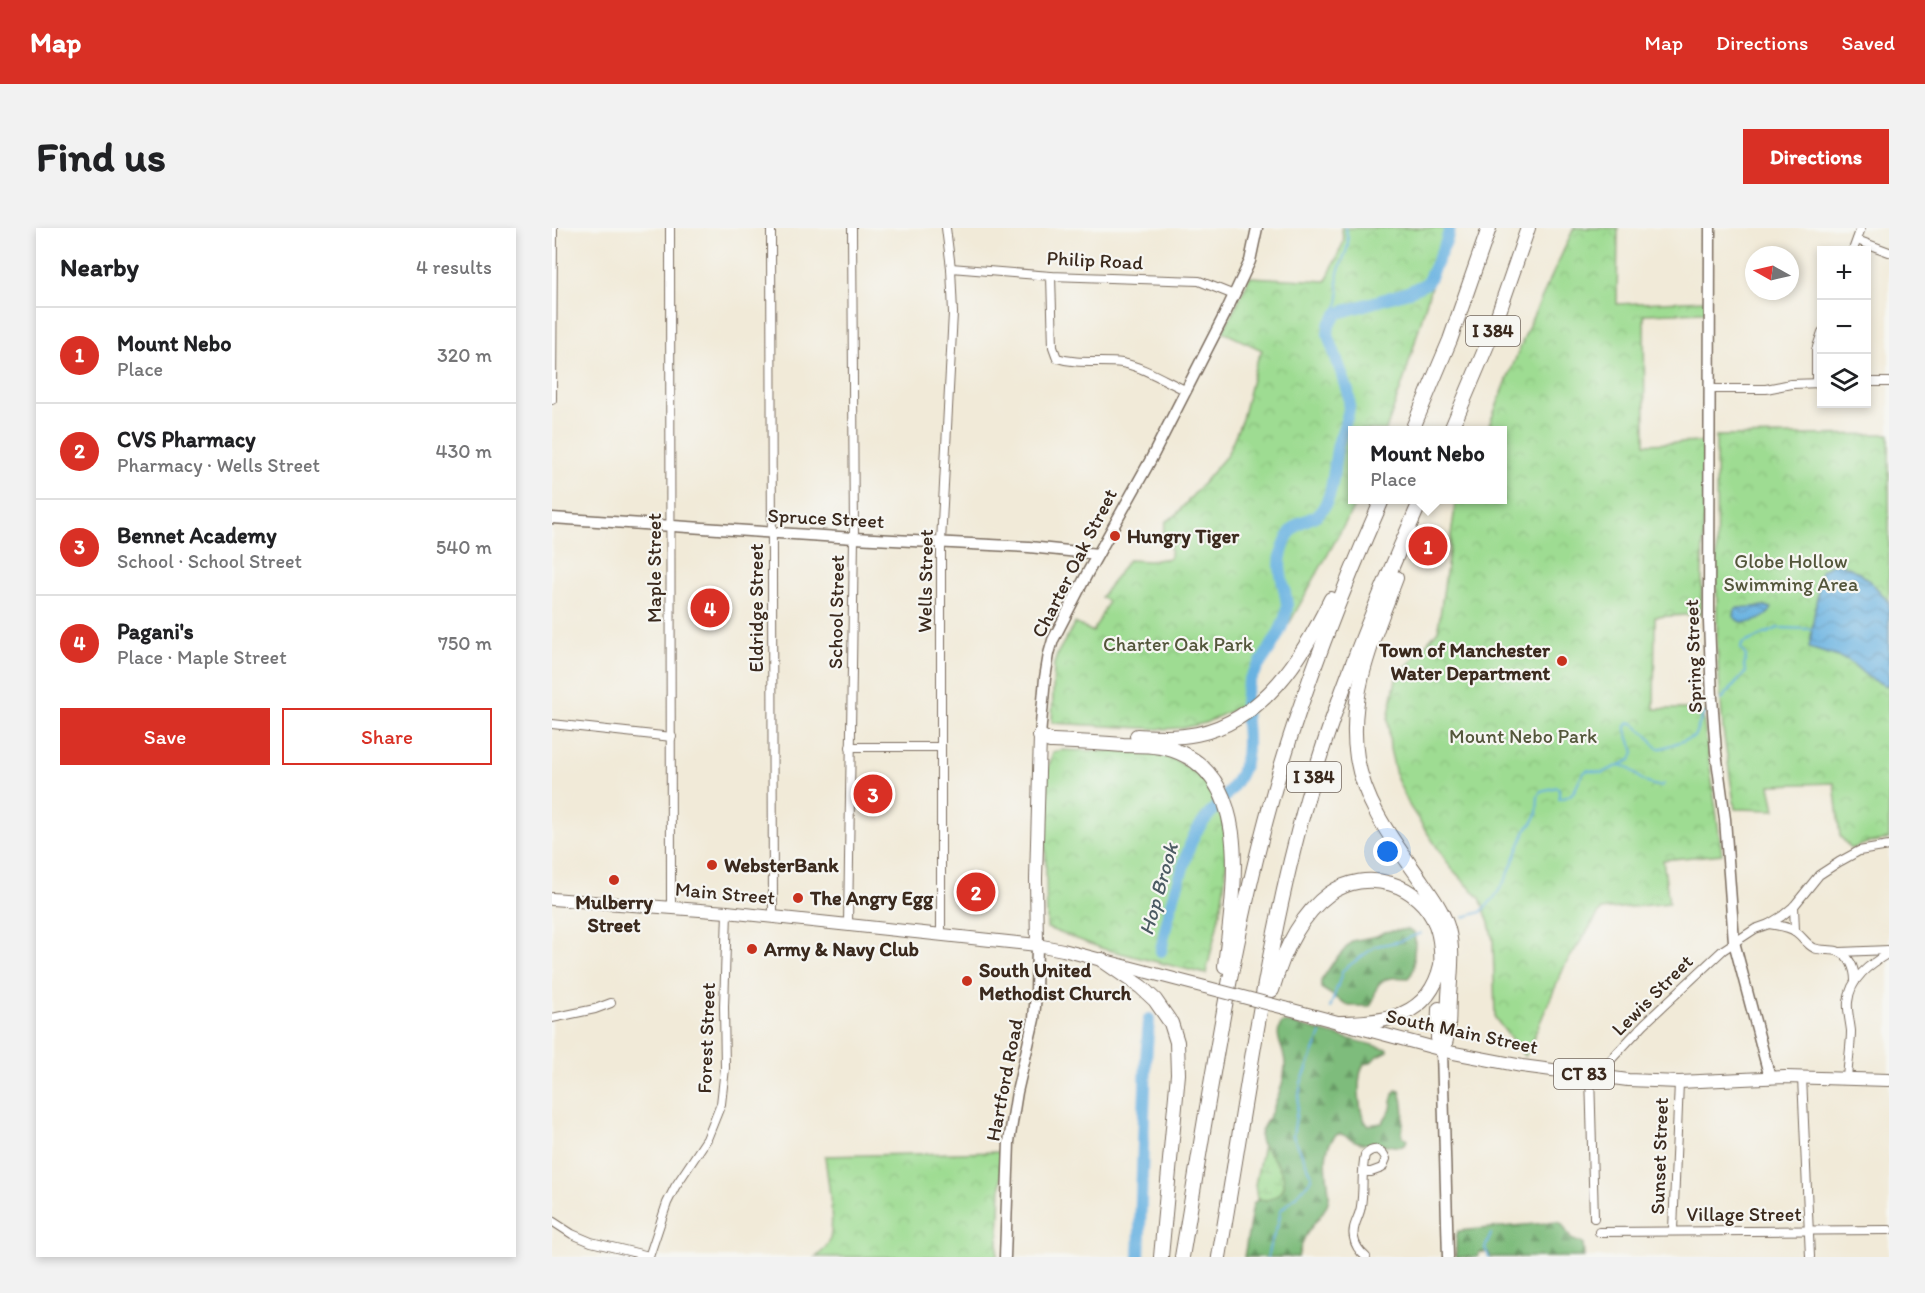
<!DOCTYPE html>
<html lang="en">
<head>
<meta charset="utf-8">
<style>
	body { margin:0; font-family:Itim,sans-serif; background:#f2f2f2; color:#202124 }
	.controls { position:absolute; right:18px; top:18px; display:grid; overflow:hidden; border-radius:0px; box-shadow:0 3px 9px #0003 }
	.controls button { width:54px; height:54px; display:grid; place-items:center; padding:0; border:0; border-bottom:2px solid #e0e0e0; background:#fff; color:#202124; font:30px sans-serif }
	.compass { position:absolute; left:1193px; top:18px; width:54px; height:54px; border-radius:50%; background:#fff; box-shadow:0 3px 9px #0003; rotate:278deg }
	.you { position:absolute; left:836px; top:624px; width:21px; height:21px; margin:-15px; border:4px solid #fff; border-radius:50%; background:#1a73e8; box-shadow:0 0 0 9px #1a73e833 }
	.badge { display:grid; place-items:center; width:39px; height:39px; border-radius:50%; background:#d93025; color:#fff; font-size:20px; font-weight:700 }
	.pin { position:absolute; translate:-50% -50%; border:3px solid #fff; box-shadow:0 2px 6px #0006 }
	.popup { position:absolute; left:796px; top:198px; width:159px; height:78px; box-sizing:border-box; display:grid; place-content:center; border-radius:0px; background:#fff; filter:drop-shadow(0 2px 4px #0005); font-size:20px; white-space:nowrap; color:#757577 }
	.popup b { font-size:22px; color:#202124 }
	.popup::after { content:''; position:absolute; left:50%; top:100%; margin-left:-12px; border:12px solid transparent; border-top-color:#fff }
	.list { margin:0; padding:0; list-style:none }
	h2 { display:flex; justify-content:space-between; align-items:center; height:78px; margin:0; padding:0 24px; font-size:26px }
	h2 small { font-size:20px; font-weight:400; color:#757577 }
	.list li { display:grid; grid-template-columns:39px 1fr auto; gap:18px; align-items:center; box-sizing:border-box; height:96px; padding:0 24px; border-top:2px solid #e0e0e0 }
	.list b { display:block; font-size:22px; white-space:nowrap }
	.list p { margin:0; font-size:20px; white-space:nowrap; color:#757577 }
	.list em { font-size:20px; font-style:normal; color:#757577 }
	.actions { display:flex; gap:12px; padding:18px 24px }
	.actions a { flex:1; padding:14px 0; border:2px solid #d93025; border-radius:0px; text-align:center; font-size:21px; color:#d93025 }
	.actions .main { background:#d93025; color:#fff }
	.icon { flex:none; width:33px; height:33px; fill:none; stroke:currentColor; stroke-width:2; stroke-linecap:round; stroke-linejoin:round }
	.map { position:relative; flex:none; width:1337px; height:1029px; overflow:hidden; border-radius:0px }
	header { display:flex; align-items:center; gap:36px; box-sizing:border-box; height:84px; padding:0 30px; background:#d93025; color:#fff }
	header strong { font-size:28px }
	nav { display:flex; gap:33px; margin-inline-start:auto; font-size:21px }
	.intro { display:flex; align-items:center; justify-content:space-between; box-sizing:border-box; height:144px; padding:0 36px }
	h1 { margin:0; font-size:42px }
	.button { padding:15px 27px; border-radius:0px; background:#d93025; color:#fff; font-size:21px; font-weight:700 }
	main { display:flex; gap:36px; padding:0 36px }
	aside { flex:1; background:#fff; border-radius:0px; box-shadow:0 3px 9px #0003 }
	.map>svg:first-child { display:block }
</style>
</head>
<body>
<header>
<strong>Map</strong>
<nav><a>Map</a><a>Directions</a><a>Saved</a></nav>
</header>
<div class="intro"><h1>Find us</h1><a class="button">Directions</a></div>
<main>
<aside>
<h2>Nearby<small>4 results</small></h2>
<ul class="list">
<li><span class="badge">1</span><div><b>Mount Nebo</b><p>Place</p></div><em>320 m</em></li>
<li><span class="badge">2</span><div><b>CVS Pharmacy</b><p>Pharmacy · Wells Street</p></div><em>430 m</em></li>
<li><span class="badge">3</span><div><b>Bennet Academy</b><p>School · School Street</p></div><em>540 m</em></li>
<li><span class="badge">4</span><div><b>Pagani's</b><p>Place · Maple Street</p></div><em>750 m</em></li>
</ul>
<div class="actions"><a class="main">Save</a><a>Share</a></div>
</aside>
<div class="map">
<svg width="1337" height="1029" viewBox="0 0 1337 1029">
	<defs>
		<pattern id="forest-firs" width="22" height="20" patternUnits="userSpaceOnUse" patternTransform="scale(1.5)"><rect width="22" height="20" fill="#7ebc7c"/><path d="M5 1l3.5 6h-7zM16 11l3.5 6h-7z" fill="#689965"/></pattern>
		<pattern id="wetland-marsh" width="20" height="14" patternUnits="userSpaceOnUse" patternTransform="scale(1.5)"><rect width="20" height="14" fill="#9edc92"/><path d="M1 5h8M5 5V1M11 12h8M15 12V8" fill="none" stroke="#89bd7d"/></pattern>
		<pattern id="park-crowns" width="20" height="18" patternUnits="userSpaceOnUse" patternTransform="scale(1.5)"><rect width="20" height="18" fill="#9edc92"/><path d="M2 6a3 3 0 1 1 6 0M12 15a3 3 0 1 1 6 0" fill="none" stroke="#89bd7d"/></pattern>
		<pattern id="water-waves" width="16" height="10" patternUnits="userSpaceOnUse" patternTransform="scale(1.5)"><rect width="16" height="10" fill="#69b2e1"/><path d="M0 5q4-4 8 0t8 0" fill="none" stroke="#5891b6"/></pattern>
	</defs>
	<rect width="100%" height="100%" fill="#f6f6f2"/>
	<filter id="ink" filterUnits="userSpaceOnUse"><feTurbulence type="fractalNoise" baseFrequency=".0167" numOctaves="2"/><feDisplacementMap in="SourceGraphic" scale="12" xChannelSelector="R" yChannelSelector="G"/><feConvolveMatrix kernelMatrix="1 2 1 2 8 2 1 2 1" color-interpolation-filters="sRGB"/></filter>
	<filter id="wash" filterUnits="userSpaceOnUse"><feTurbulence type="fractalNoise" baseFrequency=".008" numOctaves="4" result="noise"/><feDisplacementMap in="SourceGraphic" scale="24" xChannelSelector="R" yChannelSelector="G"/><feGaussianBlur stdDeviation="1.35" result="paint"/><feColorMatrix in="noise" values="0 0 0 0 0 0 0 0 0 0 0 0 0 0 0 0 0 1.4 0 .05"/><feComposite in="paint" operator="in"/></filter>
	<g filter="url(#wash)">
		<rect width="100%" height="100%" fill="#f1ead8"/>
		<!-- forest -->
		<g fill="url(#forest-firs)" stroke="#5c734d" stroke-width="1.5">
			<path d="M856 701 862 704C864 712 863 717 862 725 861 736 865 741 856 750 846 749 830 748 825 759 821 766 824 772 818 778H797L769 760V753L780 736 800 713 825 708 832 704Z"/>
			<path d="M733 794 836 821V823L824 829 818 835 812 836C804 849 806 887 816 897L830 895 839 881 841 866 844 862 848 863C854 880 851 891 850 908L855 912C852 922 844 918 835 917 826 915 816 918 806 914 798 912 792 904 784 907 768 923 776 945 777 966 778 981 761 994 754 1007 750 1014 748 1021 746 1029H692L701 976 705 972H712L725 968 732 951C727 941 710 921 708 911 707 902 715 894 719 885 726 870 733 853 733 836 733 821 721 809 729 796Z"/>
			<path d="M1006 994 1010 996 1019 1011 1031 1016 1032 1029H938L937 1025 928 1024 925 1029H904V1009L906 1003Z"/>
		</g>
		<!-- wetland -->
		<path fill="url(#wetland-marsh)" stroke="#6c8358" stroke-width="1.5" d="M711 917C720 930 745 955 724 968 718 972 711 973 705 970L703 957Z"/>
		<!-- park -->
		<g fill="url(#park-crowns)" stroke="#6c8358" stroke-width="1.5">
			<path d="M789 0H896L854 145 834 202H801V272H806L738 394 720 417 701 448 693 476 653 495 631 500 609 501 500 495 502 436 506 424 523 395 541 404 556 374 549 369 576 332 597 333 618 330 619 309 610 308 614 293 623 288 675 227 690 191 704 135 710 122 671 104 698 49 774 53 792 13Z"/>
			<path d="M1022 0H1066L1065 76 1153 72V84L1092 86 1093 216 1152 214V277L1149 386 1103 389 1102 481H1150L1170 626 1111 632 1117 675 1049 682 1013 737 973 829 943 790 941 712 937 695 931 678 928 670 899 640 858 579 845 551 838 521 836 491 844 451 886 402 904 272H951V202H935L977 97Z"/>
			<path d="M1337 206V611L1315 615 1299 621 1288 608 1282 555 1218 557 1223 582 1183 581 1171 502 1165 422 1164 208Z"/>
			<path d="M511 522C541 523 573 522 603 527 608 528 615 528 621 531 626 533 631 537 636 540 701 581 667 686 654 746L552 721 495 700 493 597 496 541 501 524Z"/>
			<path d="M450 924 448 989 445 1029H264C269 1025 274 1020 277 1014 284 996 275 948 273 928Z"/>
		</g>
		<!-- water -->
		<g fill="url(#water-waves)" stroke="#526e80" stroke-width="1.5">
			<path d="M1283 334C1305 340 1324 357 1337 375V454L1334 458 1316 449 1296 432 1257 420 1269 343Z"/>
			<path d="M1212 378 1220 380C1215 392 1191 400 1182 389L1183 382 1186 380Z"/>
		</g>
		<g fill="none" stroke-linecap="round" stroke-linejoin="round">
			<!-- stream -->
			<g stroke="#69b2e1" stroke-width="2">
				<path d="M783 87C784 81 787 74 787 68 787 60 784 53 786 45 791 28 801 18 793 0"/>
				<path d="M1169 472 1194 444 1192 439 1194 428 1189 421 1190 416 1226 400 1260 401"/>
				<path d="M1070 538 1076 539C1085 548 1094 558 1109 558L1112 556"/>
				<path d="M912 689 929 684 942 670 954 651 974 602 981 594 985 586 986 568 989 563 1005 559 1007 561V571C1029 567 1022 553 1035 542L1050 545 1079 532 1082 524 1074 502V498L1077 495H1081L1095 507 1105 520H1110L1142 509 1151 487 1156 483"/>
				<path d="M778 780 791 742 824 718 849 713 869 705"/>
				<path d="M716 1029C715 1015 729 1000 728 983L757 955 760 947 741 908 749 855 769 806"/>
				<path d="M937 1029 933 1020 939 1006"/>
			</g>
			<!-- river -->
			<g stroke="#69b2e1" stroke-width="12">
				<path d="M609 723C614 695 621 669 630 643 634 630 637 616 644 604 658 581 683 564 692 537 701 509 686 479 698 451 709 433 735 400 735 378 734 360 724 342 730 324 733 313 739 299 750 294 756 291 765 289 769 283 783 266 781 237 786 217 791 198 801 183 796 163L776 107 777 97 786 85 856 64 875 55 894 14 898 0"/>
				<path d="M587 1029 594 831 597 791"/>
			</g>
		</g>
	</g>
	<g filter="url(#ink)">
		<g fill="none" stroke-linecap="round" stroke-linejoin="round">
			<defs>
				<g id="street">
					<path d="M118 0 119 680"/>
					<path d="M219 0 221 688"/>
					<path d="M1305 12 1337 24"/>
					<path d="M1301 22 1309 0"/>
					<path d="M399 40 499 48 647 53 682 67"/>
					<path d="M499 48 501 119 505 130C526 137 548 132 570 135 592 139 615 154 635 163"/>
					<path d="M1314 154H1337"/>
					<path d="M1264 155V122L1270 104"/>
					<path d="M1158 161H1214L1239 156 1270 155"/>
					<path d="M0 172 1 0"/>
					<path d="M0 496 120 509"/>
					<path d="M298 519H389"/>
					<path d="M1242 678 1243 703"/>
					<path d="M296 696 302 310 300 0"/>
					<path d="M1217 696C1226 698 1237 698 1244 704 1251 709 1254 716 1262 720 1269 723 1278 721 1285 723 1298 727 1303 741 1303 753"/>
					<path d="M389 706V314L401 85 399 40 394 0"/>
					<path d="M1288 724 1337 722"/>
					<path d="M0 790 43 781 59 775"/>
					<path d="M1038 847 1042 990"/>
					<path d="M1048 848 1053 838 1092 796 1171 722 1203 701 1217 696 1230 688 1242 678 1267 647 1287 634 1307 623 1337 618"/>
					<path d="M1250 849 1258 1029"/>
					<path d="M1295 850C1296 835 1299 818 1299 803 1298 793 1295 783 1296 774 1298 750 1318 736 1337 725"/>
					<path d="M811 944H819L830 940 834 931C830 920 821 919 813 927 809 943 812 961 809 978 808 989 799 998 802 1010 803 1017 808 1024 814 1029"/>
					<path d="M0 993 20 1006 39 1014 97 1028"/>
					<path d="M1121 1002 1127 854"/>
					<path d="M1047 1004 1337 1002"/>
					<path d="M97 1029 115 975 123 959 155 911 169 876 173 840 172 779 175 684"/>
				</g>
				<g id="secondary">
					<path d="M1158 0 1157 394 1160 470 1164 524 1173 591 1182 714 1218 850"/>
					<path d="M0 290 302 310 477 319 546 326"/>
					<path d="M488 508 493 450 497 426 501 412 536 344 598 233 672 88 698 33 705 0"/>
					<path d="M890 823 896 1029"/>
					<path d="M453 1029 457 914 465 864 482 791 484 765 485 717"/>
				</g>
				<g id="primary">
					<path d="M0 671 175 684 485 717 511 722 653 759"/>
					<path d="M485 717 484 651 488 508"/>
					<path d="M733 780 902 825 970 838 1076 852 1127 854 1233 849 1337 852"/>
				</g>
				<g id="highway">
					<path d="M860 202 898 112 937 0"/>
					<path d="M899 202 938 110 976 0"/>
					<path d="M844 350C822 408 795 467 805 530 813 578 843 615 870 654 880 669 891 683 896 701 902 723 898 747 897 769 896 786 898 807 890 823"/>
					<path d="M488 508 498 513C522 514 547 515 571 517 587 517 605 517 621 522 705 550 680 673 673 738"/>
					<path d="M585 508C605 509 625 510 645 506 712 492 751 429 779 371"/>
					<path d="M550 732 589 759 603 772 619 795 625 814 626 846 609 1029"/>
					<path d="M720 762C730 727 747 688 777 666 814 639 868 655 884 697 890 713 890 730 889 747"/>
					<path d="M887 781 886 810 890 823"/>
					<path d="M788 795C832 795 877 790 889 737"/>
					<path d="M630 1029C655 883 676 735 714 592 743 481 784 376 830 272"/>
					<path d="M667 1029C692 887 710 743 746 604 776 489 821 380 869 272"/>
				</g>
			</defs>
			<!-- street casing -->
			<use href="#street" stroke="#7b6d5f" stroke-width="10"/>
			<!-- secondary casing -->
			<use href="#secondary" stroke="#7b6d5f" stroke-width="13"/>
			<!-- primary casing -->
			<use href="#primary" stroke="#7b6d5f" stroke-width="14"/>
			<!-- highway casing -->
			<use href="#highway" stroke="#7b6d5f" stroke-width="16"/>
			<!-- street -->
			<use href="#street" stroke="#fff" stroke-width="8"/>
			<!-- secondary -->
			<use href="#secondary" stroke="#fff" stroke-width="10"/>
			<!-- primary -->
			<use href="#primary" stroke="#fff" stroke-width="12"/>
			<!-- highway -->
			<use href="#highway" stroke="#fff" stroke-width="14"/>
			<defs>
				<path id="primary-bridge" d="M653 759 733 780"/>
			</defs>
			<!-- primary-bridge casing -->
			<use href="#primary-bridge" stroke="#7b6d5f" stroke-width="14" stroke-linecap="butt"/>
			<!-- primary-bridge -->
			<use href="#primary-bridge" stroke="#fff" stroke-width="12"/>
		</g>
	</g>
	<!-- markers -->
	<g fill="#c8321e" stroke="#f6f6f2" stroke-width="2">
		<circle cx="563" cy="308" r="6"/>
		<circle cx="1010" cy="433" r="6"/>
		<circle cx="160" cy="637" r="6"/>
		<circle cx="62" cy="652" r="6"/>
		<circle cx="246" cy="670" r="6"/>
		<circle cx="200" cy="721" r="6"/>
		<circle cx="415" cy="753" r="6"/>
	</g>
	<g text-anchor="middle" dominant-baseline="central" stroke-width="4.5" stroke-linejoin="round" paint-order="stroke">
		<!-- shield labels -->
		<g fill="#f6f6f2" stroke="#73675e" stroke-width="1.5">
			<rect x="914" y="88" width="54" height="30" rx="4.5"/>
			<rect x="735" y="534" width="54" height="30" rx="4.5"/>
			<rect x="1002" y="831" width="60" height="30" rx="4.5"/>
		</g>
		<g font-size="18" font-weight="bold" fill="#3b2a1e">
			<text x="941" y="103">I 384</text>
			<text x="762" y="549">I 384</text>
			<text x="1032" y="846">CT 83</text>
		</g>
		<!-- street labels -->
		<g font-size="20" fill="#3b2a1e" stroke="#f6f6f2">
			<text transform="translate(543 32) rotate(3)">Philip Road</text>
			<text transform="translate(274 290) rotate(3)">Spruce Street</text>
			<text transform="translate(522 335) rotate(-63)">Charter Oak Street</text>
			<text transform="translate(102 340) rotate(-90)">Maple Street</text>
			<text transform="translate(373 353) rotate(-89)">Wells Street</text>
			<text transform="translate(204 380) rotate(-90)">Eldridge Street</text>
			<text transform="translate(284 384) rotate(-89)">School Street</text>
			<text transform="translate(1141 428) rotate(-92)">Spring Street</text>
			<text transform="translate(173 665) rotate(5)">Main Street</text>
			<text transform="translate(1100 767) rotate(-45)">Lewis Street</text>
			<text transform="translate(910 803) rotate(12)">South Main Street</text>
			<text transform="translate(154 810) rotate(-88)">Forest Street</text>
			<text transform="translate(452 852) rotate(-79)">Hartford Road</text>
			<text transform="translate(1107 928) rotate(-88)">Sunset Street</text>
			<text x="1192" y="986">Village Street</text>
		</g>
		<!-- poi labels -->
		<g font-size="20" font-weight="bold" fill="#3b2a1e" stroke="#f6f6f2" text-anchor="start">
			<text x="575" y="308">Hungry Tiger</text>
			<text x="998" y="422" text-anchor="end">Town of Manchester<tspan x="998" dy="23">Water Department</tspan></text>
			<text x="172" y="637">WebsterBank</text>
			<text x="258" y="670">The Angry Egg</text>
			<text x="62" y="674" text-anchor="middle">Mulberry<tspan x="62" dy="23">Street</tspan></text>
			<text x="212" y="721">Army &amp; Navy Club</text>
			<text x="427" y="742">South United<tspan x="427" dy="23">Methodist Church</tspan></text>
		</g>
		<!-- park labels -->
		<g font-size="20" fill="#54563b" stroke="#f6f6f2">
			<text x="1239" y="333">Globe Hollow<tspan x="1239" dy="23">Swimming Area</tspan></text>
			<text x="626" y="416">Charter Oak Park</text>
			<text x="971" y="508">Mount Nebo Park</text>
		</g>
		<!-- water labels -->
		<g font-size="21" font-style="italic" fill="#4b5a62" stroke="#f6f6f2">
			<text transform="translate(606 661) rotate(-74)">Hop Brook</text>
		</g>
	</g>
</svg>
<div class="controls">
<button>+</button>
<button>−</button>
<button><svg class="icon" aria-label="layers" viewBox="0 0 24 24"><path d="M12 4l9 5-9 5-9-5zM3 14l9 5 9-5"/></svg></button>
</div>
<svg class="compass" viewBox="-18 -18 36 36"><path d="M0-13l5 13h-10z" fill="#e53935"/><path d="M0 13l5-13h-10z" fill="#757577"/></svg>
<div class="you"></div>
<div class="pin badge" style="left:876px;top:318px">1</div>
<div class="popup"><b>Mount Nebo</b>Place</div>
<div class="pin badge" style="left:424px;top:664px">2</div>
<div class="pin badge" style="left:321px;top:566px">3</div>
<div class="pin badge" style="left:158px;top:380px">4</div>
</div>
</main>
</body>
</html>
